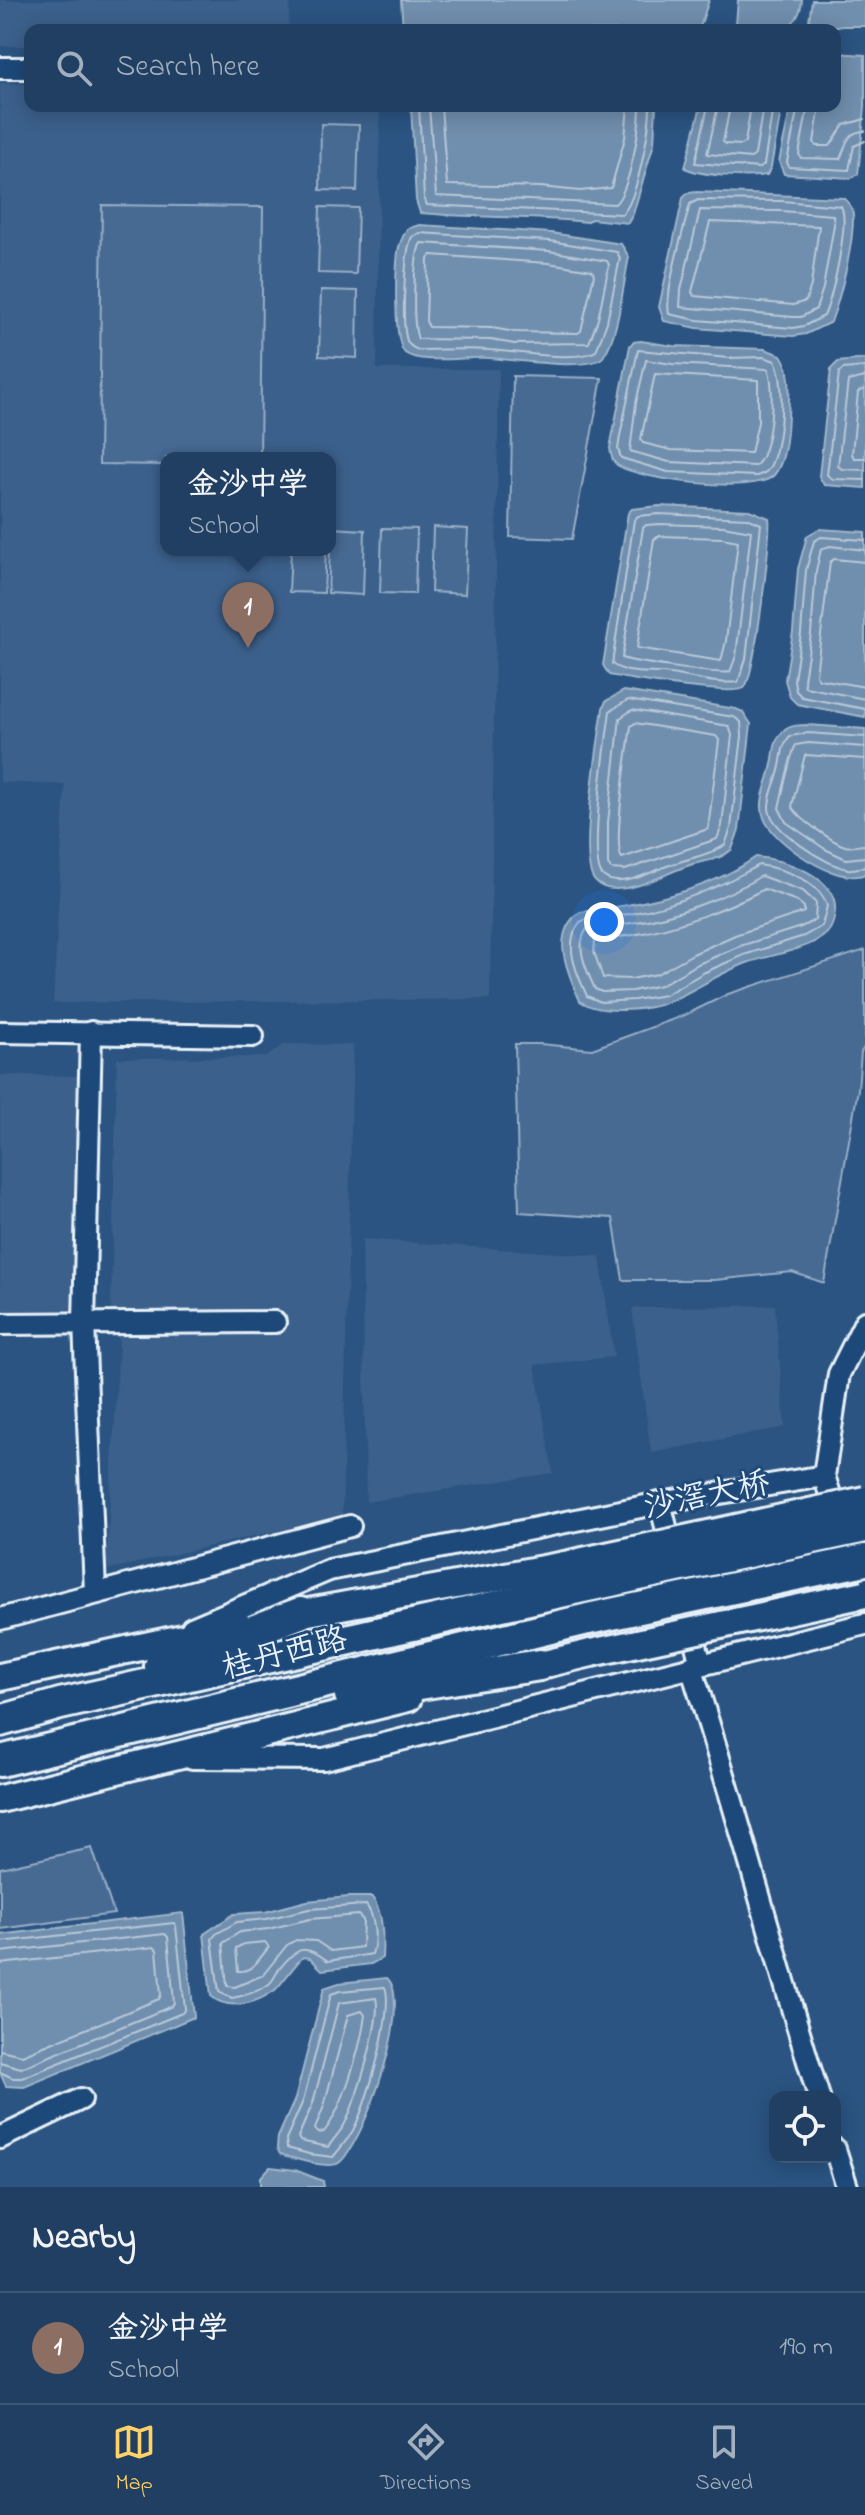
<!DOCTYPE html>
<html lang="en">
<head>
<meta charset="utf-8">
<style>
	body { margin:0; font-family:"Indie Flower","LXGW WenKai TC",sans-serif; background:#2d4a6b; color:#f1f3f6 }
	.controls { position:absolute; right:24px; bottom:24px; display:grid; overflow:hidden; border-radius:16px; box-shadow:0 4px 20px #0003 }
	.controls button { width:72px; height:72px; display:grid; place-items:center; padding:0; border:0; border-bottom:2px solid #3d5877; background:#203f62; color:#f1f3f6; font:40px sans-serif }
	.you { position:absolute; left:604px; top:922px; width:28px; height:28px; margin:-20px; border:6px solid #fff; border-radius:50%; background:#1a73e8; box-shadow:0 0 0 12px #1a73e833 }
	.badge { display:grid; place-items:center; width:52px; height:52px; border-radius:50%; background:#ffd166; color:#fff; font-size:26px; font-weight:700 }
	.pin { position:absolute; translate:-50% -66px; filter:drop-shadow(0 2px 4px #0008) }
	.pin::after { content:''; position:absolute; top:42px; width:28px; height:24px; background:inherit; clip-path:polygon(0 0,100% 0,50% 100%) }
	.popup { position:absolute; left:160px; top:452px; width:176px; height:104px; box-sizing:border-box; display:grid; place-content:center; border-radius:16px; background:#203f62; filter:drop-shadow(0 2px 6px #0005); font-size:26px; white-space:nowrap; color:#a2afbe }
	.popup b { font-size:30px; color:#f1f3f6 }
	.popup::after { content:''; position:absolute; left:50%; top:100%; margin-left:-16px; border:16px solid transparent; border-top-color:#203f62 }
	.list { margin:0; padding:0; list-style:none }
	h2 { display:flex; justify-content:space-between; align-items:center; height:104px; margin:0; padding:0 32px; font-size:34px }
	h2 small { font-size:26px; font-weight:400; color:#a2afbe }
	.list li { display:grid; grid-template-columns:52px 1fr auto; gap:24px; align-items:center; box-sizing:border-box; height:112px; padding:0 32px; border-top:2px solid #3d5877 }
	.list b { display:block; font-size:30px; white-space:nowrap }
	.list p { margin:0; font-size:26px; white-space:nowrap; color:#a2afbe }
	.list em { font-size:26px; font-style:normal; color:#a2afbe }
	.icon { flex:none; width:44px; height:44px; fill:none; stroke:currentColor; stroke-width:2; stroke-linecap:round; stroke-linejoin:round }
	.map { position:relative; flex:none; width:865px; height:2187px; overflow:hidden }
	.search { position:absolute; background:#203f62; box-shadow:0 4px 20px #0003; left:24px; right:24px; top:24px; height:88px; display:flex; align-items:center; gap:20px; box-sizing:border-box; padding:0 28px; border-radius:16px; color:#a2afbe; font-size:30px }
	.sheet { height:216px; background:#203f62 }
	nav { display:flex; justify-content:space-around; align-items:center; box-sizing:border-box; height:112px; border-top:2px solid #3d5877; background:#203f62; font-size:22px; color:#a2afbe }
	nav a { display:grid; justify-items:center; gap:4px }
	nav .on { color:#ffd166 }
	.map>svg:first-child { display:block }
</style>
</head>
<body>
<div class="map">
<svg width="865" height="2187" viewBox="0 0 865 2187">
	<rect width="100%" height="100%" fill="#2b5482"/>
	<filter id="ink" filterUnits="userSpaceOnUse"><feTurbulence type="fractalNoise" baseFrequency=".0125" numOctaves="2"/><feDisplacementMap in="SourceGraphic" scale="16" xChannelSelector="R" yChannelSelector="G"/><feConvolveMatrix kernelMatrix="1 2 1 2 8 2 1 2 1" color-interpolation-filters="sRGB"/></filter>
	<g filter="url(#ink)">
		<!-- built -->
		<g fill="#3a608b" fill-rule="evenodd">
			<path d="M0 0H290L288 30H30V46H0Z"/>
			<path d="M0 83 30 84V106H380L377 369H499L490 999 53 1003 65 785 0 782ZM166 458H330V550H166Z"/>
			<path d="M285 1044 353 1045 342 1516 106 1570 119 1343 111 1310 117 1058 266 1057Z"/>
			<path d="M0 1075 80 1076V1315H0Z"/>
			<path d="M362 1239 600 1256 614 1357 535 1365 553 1473 366 1502Z"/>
			<path d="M775 1305 785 1427 651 1453 632 1308Z"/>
		</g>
		<!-- green -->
		<g fill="#476b93" stroke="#98aec6" stroke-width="2">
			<path d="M321 124 359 125 357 191 320 190Z"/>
			<path d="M102 205 263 207 260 458H166V465L99 464Z"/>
			<path d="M320 207 358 208 356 274 318 273Z"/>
			<path d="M321 290 358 291 357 358 319 356Z"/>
			<path d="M513 376 602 378 572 539 510 537Z"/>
			<path d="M433 527 468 529 465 594 431 592Z"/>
			<path d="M331 528 365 530 363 595 328 593Z"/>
			<path d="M382 528 417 529 415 594 380 593Z"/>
			<path d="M291 550H326L324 593 289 592Z"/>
			<path d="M865 950V1046L861 1052 858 1089 824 1283 792 1272 715 1280H623L613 1218 519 1212 515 1044H540L592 1049 685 1015 728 994Z"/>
			<path d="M92 1848 114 1914 0 1929V1868Z"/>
		</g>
		<!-- water -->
		<g fill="#708ead" stroke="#a0b6cb" stroke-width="2">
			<path d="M401 0H709L699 30H403Z"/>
			<path d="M738 0H802C799 36 769 29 741 28L736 24Z"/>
			<path d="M812 0H865V26H813L809 20Z"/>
			<path d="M835 53 865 55V107L858 174 851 178 784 174 779 162 791 106H835Z"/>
			<path d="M411 106H656L654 143 633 214 628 223 591 219 587 222C531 216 476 218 420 213L416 200Z"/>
			<path d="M701 106H782L771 167 767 175C750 178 700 176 685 168Z"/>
			<path d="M697 192 844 198C849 203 852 207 853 214 854 243 841 295 831 322L806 334 793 336 697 328 664 321 659 307 683 198 688 193Z"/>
			<path d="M419 225 551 233 621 244 629 257C623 284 619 335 603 357 591 372 509 359 489 358 470 356 420 365 405 353 393 342 396 269 398 252 399 243 403 236 407 229Z"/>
			<path d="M641 341 673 346 765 349 781 355C793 373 789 395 788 416 787 433 786 461 774 475 757 495 639 480 617 465 612 461 611 455 610 448L630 346 633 342Z"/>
			<path d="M865 359V488L824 485 819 476 831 369 838 362Z"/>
			<path d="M659 506 749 510 769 518C772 535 754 681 744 688 732 696 628 679 609 675L603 665 628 513 632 509Z"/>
			<path d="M819 529 865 532V717L797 704 790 697 785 680 793 632 798 569 807 536Z"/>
			<path d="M624 691 736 709 743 712 751 724 739 830 732 849C721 860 707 860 693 864 681 868 669 873 658 878 642 885 609 898 594 880 578 859 599 739 603 708L606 701Z"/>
			<path d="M808 725 865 729V874C839 887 773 843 764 818 757 800 769 782 772 764 775 751 773 739 785 730 791 725 800 725 808 725Z"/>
			<path d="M756 857C783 859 838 876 835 911 834 919 833 927 827 933 810 950 769 955 747 963 719 973 696 990 670 1001 648 1011 600 1015 580 1001 568 973 549 934 580 912 639 905 706 892 756 857Z"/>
			<path d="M349 1897H372C384 1913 383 1938 382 1958L371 1964 322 1970 310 1958 303 1957C294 1965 282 1984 275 1990 257 2003 229 2012 211 1996L204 1934 234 1914 265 1912 307 1901Z"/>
			<path d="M183 1913 194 2017 24 2087 6 2086 0 2073V1935Z"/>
			<path d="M387 1978C414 2002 365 2140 340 2162 330 2171 292 2158 280 2154L277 2148 278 2137 295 2099 324 1988 339 1983Z"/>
			<path d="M270 2167 295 2170 323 2181 324 2187H261V2177Z"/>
		</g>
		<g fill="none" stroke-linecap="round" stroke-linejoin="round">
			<!-- shore -->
			<g stroke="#b8c9da" stroke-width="2">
				<path d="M419 106 424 198 427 205 622 214C637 202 650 127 650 106"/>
				<path d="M429 106 436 196 615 204C630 190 640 127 640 106"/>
				<path d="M441 106 447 185 540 187 580 191 611 188 625 138 628 106"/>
				<path d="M708 106 695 163 760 168 764 165 773 106"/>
				<path d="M718 106 707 154 751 158 755 155 763 106"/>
				<path d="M730 106 723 142 726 144 741 145 745 142 751 106"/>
				<path d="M798 106 787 162 789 167 849 170 854 146 865 141"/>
				<path d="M808 106 799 154 801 158 840 159C847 145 845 132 865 131"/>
				<path d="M820 106 814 142 816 146H830L844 125 865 119"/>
				<path d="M698 200 782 201 841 206C850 222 832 298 824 316L804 326 793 328 697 320 669 314C664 293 684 228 690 204Z"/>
				<path d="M700 210 781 211 833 215 834 225 823 288 816 309 801 317H793L680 307 681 290Z"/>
				<path d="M710 222 819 226 811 285 806 301 793 305 694 296 692 292Z"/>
				<path d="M419 233 550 241 617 252 620 258 607 322 596 351C576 363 513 351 489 350 465 348 441 350 418 350 411 347 407 344 406 337 402 320 404 251 412 237Z"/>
				<path d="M421 243 549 251 607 261 609 265 598 319 589 343 515 344 491 340 418 339C412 324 413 256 421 243Z"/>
				<path d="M431 255 548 263 592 270 594 275 581 331 578 333 515 332 492 328 429 327 426 321 428 259Z"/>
				<path d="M638 350 729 358 764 357 775 361C787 379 781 453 768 470 764 474 761 475 756 476L668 472 621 458 618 449 620 436Z"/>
				<path d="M646 360 672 364 768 369C776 386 771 456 755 466L669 462 630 451 636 403Z"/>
				<path d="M865 367 843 369 839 373 827 475 833 479 865 480"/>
				<path d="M655 374 758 380V422L751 453 671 450 643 443 641 439Z"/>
				<path d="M865 377 848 381 838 466 842 469 865 470"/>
				<path d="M865 389 858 392 852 454 854 458H865"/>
				<path d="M659 514 747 518 761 524 746 659 738 682C711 685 688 675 661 673 645 672 625 674 612 664L634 520 638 516Z"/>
				<path d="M659 524 723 526 751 531 736 656 730 672C720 675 632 662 622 658L643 528 646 525Z"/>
				<path d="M660 536 722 538 738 541 726 641 721 661 637 648 654 539Z"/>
				<path d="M865 540 821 537 814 541 806 570 801 633 794 680 796 691 802 697 865 709"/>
				<path d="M865 550 830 546 821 549 816 571 811 634 804 680 805 687 865 699"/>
				<path d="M865 562 834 559 830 562 816 675 819 679 865 687"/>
				<path d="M628 700 734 717 741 722 742 736 731 828 725 845C712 855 680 860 662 868 647 874 618 889 603 876 587 863 607 736 610 711Z"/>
				<path d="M632 710 729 726 732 735 722 826 717 839 625 870 611 869 608 865V822L620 718Z"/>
				<path d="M635 723 716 736 719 740 708 829 622 858C612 846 628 748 631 726Z"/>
				<path d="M865 737 808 733 790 736C781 746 783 754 780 766 778 779 768 794 769 809 771 830 826 865 847 869 853 870 858 868 865 867"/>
				<path d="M865 747 808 743 796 745C791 752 782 795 779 808L786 822 825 849 846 859 865 857"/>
				<path d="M865 759 805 755 792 806C796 817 833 842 845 846 852 848 858 845 865 845"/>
				<path d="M759 865C784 869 819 880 827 906L822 926 804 936 744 955 703 973 665 995 634 1000 601 1002 587 996C576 972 563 944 580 922 595 915 614 916 630 914 674 905 720 887 759 865Z"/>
				<path d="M761 876 803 891 816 903 815 920 801 927 740 946 698 964 661 985 632 991 602 992 595 989C587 971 574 946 587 929 601 927 616 926 631 923 672 917 726 898 761 876Z"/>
				<path d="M764 889 797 901 804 907V912L735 935 693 954 657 974 631 979 603 978 594 952 595 940C608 938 620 937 633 935 675 928 727 909 764 889Z"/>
				<path d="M366 1905C375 1916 377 1940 372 1954L328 1961C305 1944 298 1946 280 1968 276 1973 274 1980 269 1984 259 1991 243 1996 232 1998L219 1992 212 1939 216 1934 237 1922 266 1919 309 1909Z"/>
				<path d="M358 1915 363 1920 362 1947 331 1951 316 1941 296 1940 287 1945 263 1975 235 1987 227 1986 223 1943 240 1932 268 1929 310 1919Z"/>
				<path d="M0 1942 174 1923 176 1926 185 2009 182 2013 22 2078H13L0 2072"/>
				<path d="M265 1942 269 1947C259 1958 254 1972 238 1971L236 1948 244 1944Z"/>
				<path d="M0 1952 165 1934 168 1937 174 2003 172 2006 21 2068 0 2062"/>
				<path d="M0 1964 154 1947 157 1950 161 1995 159 1999 22 2055 0 2050"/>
				<path d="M385 1987C394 2011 366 2110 352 2132 347 2140 339 2150 333 2157L309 2154 287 2148 286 2139 303 2101 331 1994 340 1991Z"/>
				<path d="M376 1998C382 2017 355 2108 343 2127 339 2133 333 2140 328 2147L300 2141 298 2137 313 2103 339 2003Z"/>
				<path d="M362 2011 365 2015C361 2047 343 2108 324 2132L318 2133 315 2129 324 2106 348 2015Z"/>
			</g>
			<defs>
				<g id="minor">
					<path d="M0 68H30"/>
					<path d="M0 1032 253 1036"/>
					<path d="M91 1032 84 1323 95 1592"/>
					<path d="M865 1322 839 1374 824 1476 865 1600"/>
					<path d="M0 1324 275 1322"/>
					<path d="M660 1503 701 1665"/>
					<path d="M0 1619 350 1526"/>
					<path d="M192 1628 329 1570 660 1503 824 1476"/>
					<path d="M691 1667C737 1810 774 1954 819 2097"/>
					<path d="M192 1758 324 1759 865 1624"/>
					<path d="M0 2138 81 2099"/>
					<path d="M835 2149 847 2187"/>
				</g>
				<g id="major">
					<path d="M281 1617 565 1565"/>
					<path d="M520 1670 591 1653"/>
					<path d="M0 1677 239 1626"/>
					<path d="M0 1799 408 1698"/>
				</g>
				<g id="highway">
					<path d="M160 1666 300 1613"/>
					<path d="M350 1695 540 1665"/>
					<path d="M0 1721 60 1704 578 1588"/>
					<path d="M0 1761 588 1619"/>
				</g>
			</defs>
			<!-- minor casing -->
			<use href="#minor" stroke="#e8f1f8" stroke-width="26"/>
			<!-- major casing -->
			<use href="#major" stroke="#e8f1f8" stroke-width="32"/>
			<!-- highway casing -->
			<use href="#highway" stroke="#e8f1f8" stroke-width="36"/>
			<!-- minor -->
			<use href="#minor" stroke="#1f4a7a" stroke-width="20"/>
			<!-- major -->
			<use href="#major" stroke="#1f4a7a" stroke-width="26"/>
			<!-- highway -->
			<use href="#highway" stroke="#1f4a7a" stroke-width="30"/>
			<defs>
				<g id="major-bridge">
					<path d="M565 1565 865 1500"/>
					<path d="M591 1653 865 1594"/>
				</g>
				<g id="highway-bridge">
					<path d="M578 1588 865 1527"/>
					<path d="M588 1619 865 1560"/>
				</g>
			</defs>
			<!-- major-bridge casing -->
			<use href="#major-bridge" stroke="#e8f1f8" stroke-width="32" stroke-linecap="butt"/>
			<!-- highway-bridge casing -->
			<use href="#highway-bridge" stroke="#e8f1f8" stroke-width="36" stroke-linecap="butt"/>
			<!-- major-bridge -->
			<use href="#major-bridge" stroke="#1f4a7a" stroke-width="26"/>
			<!-- highway-bridge -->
			<use href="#highway-bridge" stroke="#1f4a7a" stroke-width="30"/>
		</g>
	</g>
	<g text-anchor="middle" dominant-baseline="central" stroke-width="6" stroke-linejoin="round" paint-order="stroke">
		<!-- street labels -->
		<g font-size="32" fill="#e8f1f8" stroke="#1f4a7a">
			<text transform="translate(707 1497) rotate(-12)">沙滘大桥</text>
			<text transform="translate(285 1655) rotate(-14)">桂丹西路</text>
		</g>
	</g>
</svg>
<div class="controls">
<button><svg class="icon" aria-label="locate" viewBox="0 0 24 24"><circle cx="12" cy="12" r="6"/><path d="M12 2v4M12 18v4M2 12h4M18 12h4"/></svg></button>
</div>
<div class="you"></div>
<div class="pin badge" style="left:248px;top:648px;background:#8d6e63">1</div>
<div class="popup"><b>金沙中学</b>School</div>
<div class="search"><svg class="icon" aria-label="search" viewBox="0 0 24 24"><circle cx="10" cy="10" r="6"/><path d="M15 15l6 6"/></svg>Search here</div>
</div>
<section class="sheet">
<h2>Nearby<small></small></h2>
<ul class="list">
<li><span class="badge" style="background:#8d6e63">1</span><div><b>金沙中学</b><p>School</p></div><em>190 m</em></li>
</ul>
</section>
<nav>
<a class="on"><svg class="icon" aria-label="map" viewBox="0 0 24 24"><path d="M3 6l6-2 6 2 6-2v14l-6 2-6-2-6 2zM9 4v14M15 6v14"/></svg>Map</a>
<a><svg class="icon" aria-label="directions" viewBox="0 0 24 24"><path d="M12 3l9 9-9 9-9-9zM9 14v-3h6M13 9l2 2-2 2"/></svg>Directions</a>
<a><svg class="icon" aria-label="saved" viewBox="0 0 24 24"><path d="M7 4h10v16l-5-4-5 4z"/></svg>Saved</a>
</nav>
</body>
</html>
